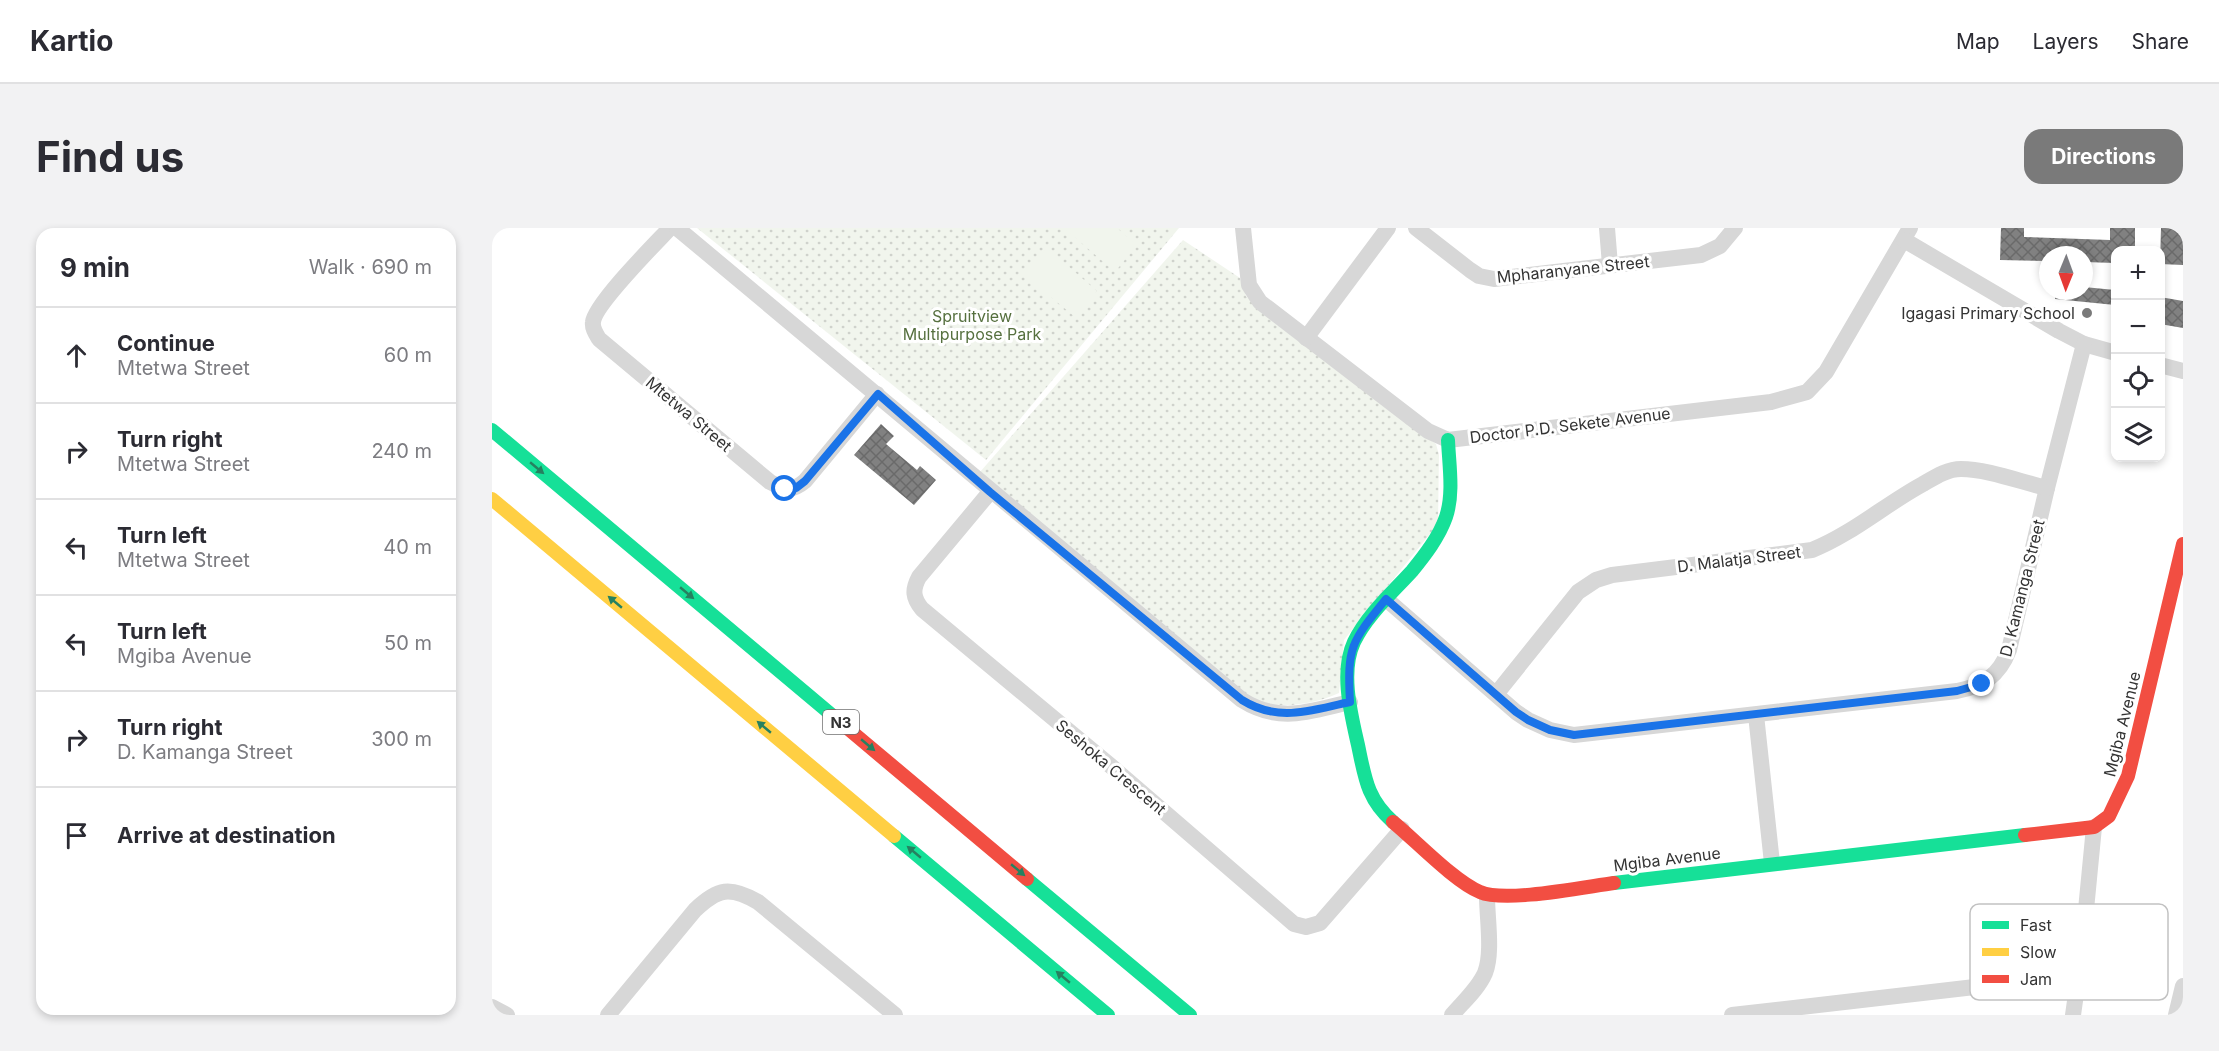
<!DOCTYPE html>
<html lang="en">
<head>
<meta charset="utf-8">
<style>
	body { margin:0; font-family:Inter,sans-serif; background:#f2f2f3; color:#2b2b33 }
	.controls { position:absolute; right:18px; top:18px; display:grid; overflow:hidden; border-radius:12px; box-shadow:0 3px 9px #0003 }
	.controls button { width:54px; height:54px; display:grid; place-items:center; padding:0; border:0; border-bottom:2px solid #e1e1e2; background:#fff; color:#2b2b33; font:30px sans-serif }
	.compass { position:absolute; left:1547px; top:18px; width:54px; height:54px; border-radius:50%; background:#fff; box-shadow:0 3px 9px #0003; rotate:181deg }
	.stop { position:absolute; width:18px; height:18px; margin:-14px; border:4px solid #1a73e8; border-radius:50%; background:#fff }
	.stop.end { background:#1a73e8; border-color:#fff; box-shadow:0 2px 6px #0008 }
	.list { margin:0; padding:0; list-style:none }
	h2 { display:flex; justify-content:space-between; align-items:center; height:78px; margin:0; padding:0 24px; font-size:26px }
	h2 small { font-size:20px; font-weight:400; color:#7c7c81 }
	.list li { display:grid; grid-template-columns:39px 1fr auto; gap:18px; align-items:center; box-sizing:border-box; height:96px; padding:0 24px; border-top:2px solid #e1e1e2 }
	.list b { display:block; font-size:22px; white-space:nowrap }
	.list p { margin:0; font-size:20px; white-space:nowrap; color:#7c7c81 }
	.list em { font-size:20px; font-style:normal; color:#7c7c81 }
	.icon { flex:none; width:33px; height:33px; fill:none; stroke:currentColor; stroke-width:2; stroke-linecap:round; stroke-linejoin:round }
	.map { position:relative; flex:none; width:1691px; height:787px; overflow:hidden; border-radius:18px }
	header { display:flex; align-items:center; gap:36px; box-sizing:border-box; height:84px; padding:0 30px; background:#fff; border-bottom:2px solid #e1e1e2 }
	header strong { font-size:28px }
	nav { display:flex; gap:33px; margin-inline-start:auto; font-size:21px }
	.intro { display:flex; align-items:center; justify-content:space-between; box-sizing:border-box; height:144px; padding:0 36px }
	h1 { margin:0; font-size:42px }
	.button { padding:15px 27px; border-radius:18px; background:#7a7a7a; color:#fff; font-size:21px; font-weight:700 }
	main { display:flex; gap:36px; padding:0 36px }
	aside { flex:1; background:#fff; border-radius:18px; box-shadow:0 3px 9px #0003 }
	.map>svg:first-child { display:block }
</style>
</head>
<body>
<header>
<strong>Kartio</strong>
<nav><a>Map</a><a>Layers</a><a>Share</a></nav>
</header>
<div class="intro"><h1>Find us</h1><a class="button">Directions</a></div>
<main>
<aside>
<h2>9 min<small>Walk · 690 m</small></h2>
<ul class="list">
<li><svg class="icon" aria-label="ahead" viewBox="0 0 24 24"><path d="M12 20V5M6 11l6-6 6 6"/></svg><div><b>Continue</b><p>Mtetwa Street</p></div><em>60 m</em></li>
<li><svg class="icon" aria-label="right" viewBox="0 0 24 24"><path d="M7 20v-9h11M14 6l5 5-5 5"/></svg><div><b>Turn right</b><p>Mtetwa Street</p></div><em>240 m</em></li>
<li><svg class="icon" aria-label="left" viewBox="0 0 24 24"><path d="M17 20v-9H6M10 6l-5 5 5 5"/></svg><div><b>Turn left</b><p>Mtetwa Street</p></div><em>40 m</em></li>
<li><svg class="icon" aria-label="left" viewBox="0 0 24 24"><path d="M17 20v-9H6M10 6l-5 5 5 5"/></svg><div><b>Turn left</b><p>Mgiba Avenue</p></div><em>50 m</em></li>
<li><svg class="icon" aria-label="right" viewBox="0 0 24 24"><path d="M7 20v-9h11M14 6l5 5-5 5"/></svg><div><b>Turn right</b><p>D. Kamanga Street</p></div><em>300 m</em></li>
<li><svg class="icon" aria-label="arrive" viewBox="0 0 24 24"><path d="M6 21V4h12l-3 4 3 4H6"/></svg><div><b>Arrive at destination</b></div></li>
</ul>
</aside>
<div class="map">
<svg width="1691" height="787" viewBox="0 0 1691 787">
	<defs>
		<pattern id="green-dots" width="8" height="8" patternUnits="userSpaceOnUse" patternTransform="scale(1.5)"><rect width="8" height="8" fill="#f1f5ed"/><path d="M2 2h.1M6 6h.1" fill="none" stroke="#cfd2cc" stroke-width="1.8" stroke-linecap="round"/></pattern>
		<pattern id="building-cross-hatch" width="8" height="8" patternUnits="userSpaceOnUse" patternTransform="scale(1.5)"><rect width="8" height="8" fill="#818181"/><path d="M0 0l8 8M0 8l8-8" fill="none" stroke="#6a6a6a"/></pattern>
	</defs>
	<rect width="100%" height="100%" fill="#fff"/>
	<!-- green -->
	<g fill="url(#green-dots)">
		<path d="M205 0H687L494 232Z"/>
		<path d="M691 12 748 50 754 68 780 93 944 216 947 227 946 296 852 412 847 465C820 477 790 481 762 473L488 244Z"/>
	</g>
	<!-- pitch -->
	<g fill="#f1f5ed">
		<path d="M572 0H625L645 17 623 44Z"/>
		<path d="M555 20 605 63 583 89 532 47Z"/>
	</g>
	<!-- building -->
	<g fill="url(#building-cross-hatch)">
		<path d="M1509 0H1532V9L1618 12V0H1643V22H1623V35L1592 34V27H1556V33L1508 32Z"/>
		<path d="M1669 0H1691V37L1668 36Z"/>
		<path d="M1592 59 1623 62V77L1563 71V63H1592Z"/>
		<path d="M1668 69 1691 73V100L1668 96Z"/>
		<path d="M389 196 402 208 394 216 425 242 428 238 444 252 422 277 362 227Z"/>
	</g>
	<g fill="none" stroke-linecap="round" stroke-linejoin="round">
		<!-- street -->
		<g stroke="#d7d7d7" stroke-width="16">
			<path d="M178 0C163 16 103 76 101 94 100 100 104 106 107 111L278 254C293 262 300 264 313 253L385 166"/>
			<path d="M185 0 750 472C788 496 818 483 858 474"/>
			<path d="M751 0 757 57 768 74 936 203 956 212 1279 174 1315 164 1334 144 1418 0"/>
			<path d="M924 0 978 42 987 48 1002 51 1209 27 1228 18 1243 0"/>
			<path d="M1115 0 1118 37"/>
			<path d="M1412 12 1567 103 1592 116 1624 125"/>
			<path d="M814 110 896 0"/>
			<path d="M1668 137 1691 143"/>
			<path d="M498 264 427 349C420 362 421 370 430 381L620 539 802 696 814 699 828 695 910 601"/>
			<path d="M894 371 1024 484 1036 492 1058 502 1082 507 1465 463C1491 458 1507 448 1517 422L1555 260 1592 116"/>
			<path d="M1005 465 1086 364 1104 352 1120 347 1320 322C1360 306 1394 276 1431 256 1443 249 1455 241 1469 241 1495 241 1529 254 1555 260"/>
			<path d="M1264 487 1280 635"/>
			<path d="M0 779 15 787"/>
			<path d="M116 787 203 682C226 660 238 658 266 674L403 787"/>
			<path d="M960 787C971 774 986 761 993 745 1001 725 995 690 995 668"/>
			<path d="M1240 787 1552 751 1566 753 1583 762"/>
			<path d="M1581 787 1590 723 1602 599"/>
			<path d="M1684 787 1691 758"/>
		</g>
		<!-- fast -->
		<g stroke="#16e098" stroke-width="14">
			<path d="M0 202 341 488"/>
			<path d="M901 594C875 571 873 550 866 517 859 486 848 444 862 414 875 387 900 365 920 343 933 327 947 309 954 289 962 265 957 237 956 212"/>
			<path d="M402 608 616 787"/>
			<path d="M535 651 698 787"/>
			<path d="M1122 655 1533 607"/>
		</g>
		<!-- slow -->
		<path stroke="#ffcf43" stroke-width="14" d="M0 271 402 608"/>
		<!-- jam -->
		<g stroke="#f24e42" stroke-width="14">
			<path d="M341 488 535 651"/>
			<path d="M901 594C923 612 963 654 988 664 1013 675 1092 659 1122 655"/>
			<path d="M1533 607 1602 599 1617 588 1636 548 1691 316"/>
		</g>
	</g>
	<!-- one-way arrows -->
	<defs><path id="oneway-solid" d="M-6-.8H1V-3.2L6.5 0L1 3.2V.8H-6Z" transform="scale(1.5)"/></defs>
	<g fill="#268160">
		<use href="#oneway-solid" transform="translate(45 240) rotate(40)"/>
		<use href="#oneway-solid" transform="translate(195 365) rotate(40)"/>
		<use href="#oneway-solid" transform="translate(123 374) rotate(-140)"/>
		<use href="#oneway-solid" transform="translate(272 499) rotate(-140)"/>
		<use href="#oneway-solid" transform="translate(376 517) rotate(40)"/>
		<use href="#oneway-solid" transform="translate(422 624) rotate(-140)"/>
		<use href="#oneway-solid" transform="translate(526 642) rotate(40)"/>
		<use href="#oneway-solid" transform="translate(571 749) rotate(-140)"/>
	</g>
	<g fill="none" stroke-linecap="round" stroke-linejoin="round">
		<!-- route -->
		<path stroke="#1a73e8" stroke-width="8" d="M293 261 304 260 313 253 386 166 498 264 750 472C787 495 819 482 858 474 855 419 859 414 894 371L1024 484 1036 492 1058 502 1082 507 1465 463 1490 456"/>
	</g>
	<!-- markers -->
	<circle fill="#7a7a7a" stroke="#fff" stroke-width="2" cx="1595" cy="85" r="6"/>
	<g text-anchor="middle" dominant-baseline="central" stroke-width="6" stroke-linejoin="round" paint-order="stroke">
		<!-- shield labels -->
		<rect fill="#fff" stroke="#707070" stroke-width="1.5" x="331" y="482" width="36" height="24" rx="4.5"/>
		<g font-size="15" font-weight="bold" fill="#333">
			<text x="349" y="494">N3</text>
		</g>
		<!-- street labels -->
		<g font-size="16" fill="#333" stroke="#fff">
			<text transform="translate(1081 41) rotate(-6)">Mpharanyane Street</text>
			<text transform="translate(197 186) rotate(40)">Mtetwa Street</text>
			<text transform="translate(1078 197) rotate(-7)">Doctor P.D. Sekete Avenue</text>
			<text transform="translate(1247 331) rotate(-7)">D. Malatja Street</text>
			<text transform="translate(1530 360) rotate(-76)">D. Kamanga Street</text>
			<text transform="translate(1630 496) rotate(-76)">Mgiba Avenue</text>
			<text transform="translate(619 539) rotate(40)">Seshoka Crescent</text>
			<text transform="translate(1175 631) rotate(-7)">Mgiba Avenue</text>
		</g>
		<!-- poi labels -->
		<g font-size="16" fill="#333" stroke="#fff" text-anchor="end">
			<text x="1583" y="85">Igagasi Primary School</text>
		</g>
		<!-- park labels -->
		<g font-size="16" fill="#56703f" stroke="#fff">
			<text x="480" y="88">Spruitview<tspan x="480" dy="18">Multipurpose Park</tspan></text>
		</g>
	</g>
	<!-- legend -->
	<rect x="1478" y="676" width="198" height="96" rx="9" fill="#fff" stroke="#c2c2c2" stroke-width="1.5"/>
	<rect x="1490" y="693" width="27" height="8" fill="#16e098"/>
	<rect x="1490" y="720" width="27" height="8" fill="#ffcf43"/>
	<rect x="1490" y="747" width="27" height="8" fill="#f24e42"/>
	<g font-size="16" fill="#333">
		<text x="1528" y="703">Fast</text>
		<text x="1528" y="730">Slow</text>
		<text x="1528" y="757">Jam</text>
	</g>
</svg>
<div class="controls">
<button>+</button>
<button>−</button>
<button><svg class="icon" aria-label="locate" viewBox="0 0 24 24"><circle cx="12" cy="12" r="6"/><path d="M12 2v4M12 18v4M2 12h4M18 12h4"/></svg></button>
<button><svg class="icon" aria-label="layers" viewBox="0 0 24 24"><path d="M12 4l9 5-9 5-9-5zM3 14l9 5 9-5"/></svg></button>
</div>
<svg class="compass" viewBox="-18 -18 36 36"><path d="M0-13l5 13h-10z" fill="#e53935"/><path d="M0 13l5-13h-10z" fill="#7c7c81"/></svg>
<div class="stop" style="left:293px;top:261px"></div>
<div class="stop end" style="left:1490px;top:456px"></div>
</div>
</main>
</body>
</html>
